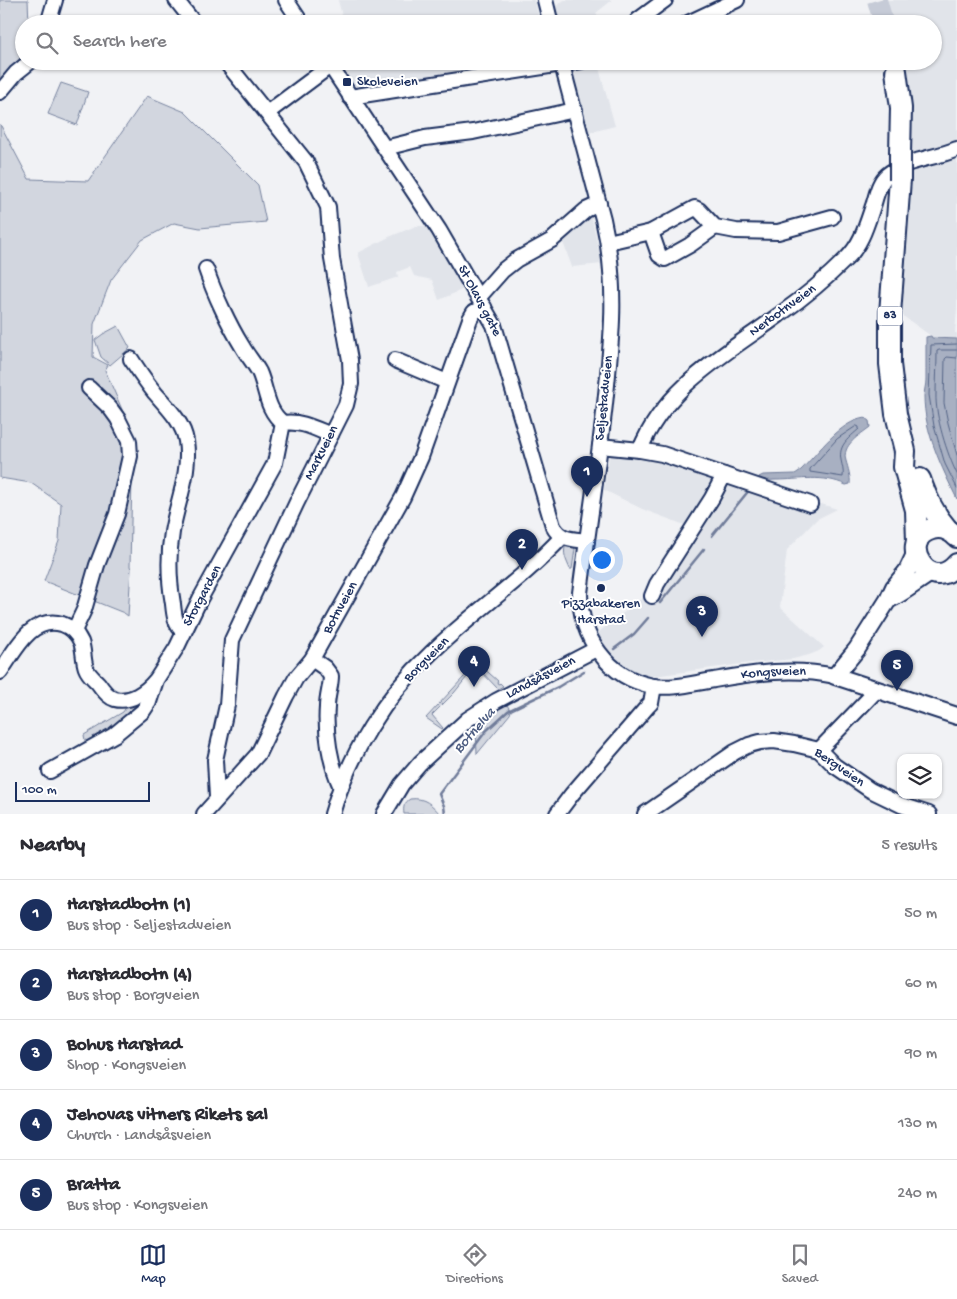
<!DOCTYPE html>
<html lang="en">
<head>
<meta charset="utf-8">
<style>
	body { margin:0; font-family:"Gochi Hand",sans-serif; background:#f2f2f3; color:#2b2b33 }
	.controls { position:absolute; right:15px; bottom:15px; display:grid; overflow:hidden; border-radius:10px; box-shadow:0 1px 4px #0004 }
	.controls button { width:45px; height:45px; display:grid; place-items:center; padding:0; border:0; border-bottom:1px solid #e1e1e2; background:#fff; color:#2b2b33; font:25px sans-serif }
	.scale { position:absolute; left:15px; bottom:12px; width:135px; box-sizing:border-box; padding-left:5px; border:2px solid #1b2f5e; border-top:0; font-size:14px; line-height:18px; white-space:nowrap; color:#1b2f5e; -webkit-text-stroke:4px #fff; paint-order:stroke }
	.you { position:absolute; left:601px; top:559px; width:18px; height:18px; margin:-12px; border:4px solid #fff; border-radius:50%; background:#1a73e8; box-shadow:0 0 0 8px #1a73e833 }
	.badge { display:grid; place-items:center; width:32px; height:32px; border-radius:50%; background:#1b2f5e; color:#fff; font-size:16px; font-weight:700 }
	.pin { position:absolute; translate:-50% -41px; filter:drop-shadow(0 1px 2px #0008) }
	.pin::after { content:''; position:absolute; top:26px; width:18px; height:15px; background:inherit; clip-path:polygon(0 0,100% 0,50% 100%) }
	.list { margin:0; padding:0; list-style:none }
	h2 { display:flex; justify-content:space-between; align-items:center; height:65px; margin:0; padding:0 20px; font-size:21px }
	h2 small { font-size:16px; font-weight:400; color:#7c7c81 }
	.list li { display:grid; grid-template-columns:32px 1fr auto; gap:15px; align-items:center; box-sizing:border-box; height:70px; padding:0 20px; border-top:1px solid #e1e1e2 }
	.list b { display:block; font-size:19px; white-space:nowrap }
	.list p { margin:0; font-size:16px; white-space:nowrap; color:#7c7c81 }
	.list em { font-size:16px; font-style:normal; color:#7c7c81 }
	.icon { flex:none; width:28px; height:28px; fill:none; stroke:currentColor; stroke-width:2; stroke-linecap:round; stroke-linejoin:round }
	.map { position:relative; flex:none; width:957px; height:814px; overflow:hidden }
	.search { position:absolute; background:#fff; box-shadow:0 1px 4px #0004; left:15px; right:15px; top:15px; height:55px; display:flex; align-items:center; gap:12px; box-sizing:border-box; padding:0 18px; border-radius:28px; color:#7c7c81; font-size:19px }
	.sheet { height:415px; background:#fff }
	nav { display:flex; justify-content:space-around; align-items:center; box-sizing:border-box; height:70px; border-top:1px solid #e1e1e2; background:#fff; font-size:14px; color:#7c7c81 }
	nav a { display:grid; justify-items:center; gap:2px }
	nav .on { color:#1b2f5e }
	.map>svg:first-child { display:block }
</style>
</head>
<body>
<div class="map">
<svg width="957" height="814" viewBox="0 0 957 814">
	<rect width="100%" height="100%" fill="#f1f2f5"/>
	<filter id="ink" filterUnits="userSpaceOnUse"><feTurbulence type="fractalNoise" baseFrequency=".02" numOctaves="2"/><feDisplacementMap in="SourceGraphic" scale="10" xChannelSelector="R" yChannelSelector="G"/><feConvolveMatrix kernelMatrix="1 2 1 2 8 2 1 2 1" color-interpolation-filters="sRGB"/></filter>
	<g filter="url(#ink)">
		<!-- built -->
		<g fill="#e1e4ea">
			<path d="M338 0H534L541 24H344Z"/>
			<path d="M564 0H611V1L596 13 604 24H559L555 7Z"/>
			<path d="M880 0H957V308L955 333H957V339L931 338V336L896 311 894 69 892 61H933V24H884Z"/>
			<path d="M339 61H543L357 89Z"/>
			<path d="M594 61H597L615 126 588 133 571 73 575 67Z"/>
			<path d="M591 214 602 264 572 267 561 237Z"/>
			<path d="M416 226H423L430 228 466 288 439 300 432 280 414 276 410 267 397 272 398 277 369 287 358 253 389 237Z"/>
			<path d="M634 452 781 491 837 509 817 519 787 550 780 607 824 647 819 651 809 655 793 659 742 664 654 676 638 675 621 665 611 656 602 647 595 635 645 596 690 527 642 509 604 490 609 456 613 453Z"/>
		</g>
		<!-- green -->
		<g fill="#d2d6df" stroke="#76829e">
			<path d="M0 0H28L29 24H24V52L0 87Z"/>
			<path d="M61 83 88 92 77 125 48 114Z"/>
			<path d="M147 96 185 112 258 185 266 222 200 228 174 223 142 240 111 280 94 324 93 357 108 365 105 370 133 435 130 566 131 569 128 616 124 613 44 581 59 541 61 504 31 483 0 478V124L29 179 88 181Z"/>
			<path d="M118 326 130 348 110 365 101 357 95 340 103 334Z"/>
			<path d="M567 544 572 545 575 549 572 569H570C567 562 561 551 567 544Z"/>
			<path d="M476 664 480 665 498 681 497 683 499 684 500 683 503 686 498 689 476 666 454 693 432 715 443 728 442 729 426 718Z"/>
			<path d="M150 689 137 713 86 746 84 735 123 712 130 701Z"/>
			<path d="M503 705H507L511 711 510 714 477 754 476 729 469 724Z"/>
			<path d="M410 799C425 797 432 805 440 814H404C403 807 404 803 410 799Z"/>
		</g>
		<!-- water -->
		<g fill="#a8b0c2" stroke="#707c9a">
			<path d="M931 336 932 338 957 339V499C942 468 924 432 924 396 924 391 926 385 926 380 926 366 926 352 926 337Z"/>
			<path d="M865 418 869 421 870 427C860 435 841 445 846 461 848 468 851 477 850 484L846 485C823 474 800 480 776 480 770 480 765 481 760 479L759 477 763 475 795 474 801 470C818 453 840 421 865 418Z"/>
		</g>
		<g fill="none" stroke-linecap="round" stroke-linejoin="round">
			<!-- shore -->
			<g stroke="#536386" stroke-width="1">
				<path d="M957 344 931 345 929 395 934 426 945 464 957 488"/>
				<path d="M957 350H939L937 351C937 366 936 380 936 394 935 416 947 454 957 474"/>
				<path d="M957 358 947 357 945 359 944 403 948 423 957 455"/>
				<path d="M857 426 859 427V429C849 438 838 445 841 460 842 466 844 470 843 477L810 472V469L837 439Z"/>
			</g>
			<!-- stream -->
			<g stroke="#707c9a" stroke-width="2.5">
				<path d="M712 536 750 489"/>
				<path d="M660 603 704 549"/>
				<path d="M614 649 634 634 648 618"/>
				<path d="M445 814 444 806 439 794 486 731 508 711 558 687 584 671"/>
			</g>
			<!-- highway-tunnel -->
			<path stroke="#c6cbd7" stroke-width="20" stroke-dasharray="20 10" stroke-linecap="butt" d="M877 0 884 24"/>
			<defs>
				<g id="minor">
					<path d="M176 0 195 24"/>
					<path d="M286 0 302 24"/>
					<path d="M545 0 551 24"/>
					<path d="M48 24 55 0"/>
					<path d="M635 24 638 20 665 0"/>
					<path d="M686 24 737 0"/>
					<path d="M327 61 439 230 494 325 553 526C560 540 572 539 587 541"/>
					<path id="s1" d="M561 61 603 219C618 283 612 339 605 404 598 467 588 530 580 593 580 637 608 678 653 686 673 689 694 683 714 680 754 673 794 667 835 676"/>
					<path d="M0 92 16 73 31 61"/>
					<path d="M350 97 581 61"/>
					<path d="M267 113 330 66"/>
					<path d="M385 148 425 138 473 132 575 110"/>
					<path d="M651 232 659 255 665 259 690 245 715 227"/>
					<path d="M608 242 651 232 695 208 699 210 715 227 736 231 778 232 832 217"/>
					<path d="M206 269C214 293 229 325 242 346 247 355 254 363 259 372 267 390 266 410 283 423"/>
					<path d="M479 297 502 271 516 260 552 240 586 210 599 204"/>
					<path d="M131 359C139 371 146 382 155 393 167 407 183 422 186 441 191 472 177 502 172 532 168 556 169 581 173 604 174 614 175 626 184 632"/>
					<path d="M395 360 447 382"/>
					<path d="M600 446 640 450 662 454 810 504"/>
					<path d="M640 450C665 386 728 353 779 315 803 298 825 280 846 259 862 244 867 223 874 203 877 193 879 182 887 175 906 159 934 159 957 149"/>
					<path d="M652 596 657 584 712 498 724 475"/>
					<path d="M74 631 84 610 97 565 117 514 130 456 129 441 118 419 110 408 89 388"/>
					<path d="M312 659 325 668 331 676C331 686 327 696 327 707 325 732 330 764 341 787"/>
					<path d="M0 672C15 651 31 615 62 624 71 627 77 633 81 642 84 650 83 660 86 668 88 674 94 679 98 683 102 689 108 697 115 699 130 703 146 692 155 681"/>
					<path d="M819 750 877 690"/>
					<path d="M50 771 114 735 143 711 149 702 156 680 177 647 200 599 275 463 283 423C300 420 316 429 331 435"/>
					<path d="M217 797 215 760 227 705 232 640 297 502 346 405 351 384 350 360 332 259 328 207 306 162 225 61"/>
					<path d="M204 814 258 754 286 696 296 678 312 659 403 497 421 457 470 319 474 312 484 307"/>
					<path d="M332 814C349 754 385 696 431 653 473 612 522 580 562 537"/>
					<path d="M384 814 402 784 420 763 468 719 496 701 596 649"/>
					<path d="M557 814 572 794 648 706 651 703 654 686"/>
					<path d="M645 814 735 752 749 745 760 742 774 741 794 744 819 750 835 766 870 790 901 805 929 814"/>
				</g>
				<g id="major">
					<path d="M916 552 907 571 894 587 888 600 857 649 835 676 957 716"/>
					<path d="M890 599C905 592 917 581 931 573"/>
				</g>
				<g id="highway">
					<path d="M896 71 901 108 900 153"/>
					<path d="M900 179 890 314V364L896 414 905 451 904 467 916 510 917 542"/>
					<path d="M920 479C927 499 934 514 948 530"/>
					<path d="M957 537C950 530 942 526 932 529 895 539 929 597 957 564"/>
				</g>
			</defs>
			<!-- minor casing -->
			<use href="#minor" stroke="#1b2f5e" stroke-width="18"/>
			<!-- major casing -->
			<use href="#major" stroke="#1b2f5e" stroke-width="20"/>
			<!-- highway casing -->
			<use href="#highway" stroke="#1b2f5e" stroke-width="24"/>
			<!-- minor -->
			<use href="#minor" stroke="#fff" stroke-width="14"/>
			<!-- major -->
			<use href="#major" stroke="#fff" stroke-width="16"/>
			<!-- highway -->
			<use href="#highway" stroke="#fff" stroke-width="20"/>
			<defs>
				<path id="highway-bridge" d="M900 179V153"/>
			</defs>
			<!-- highway-bridge casing -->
			<use href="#highway-bridge" stroke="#1b2f5e" stroke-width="24" stroke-linecap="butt"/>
			<!-- highway-bridge -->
			<use href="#highway-bridge" stroke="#fff" stroke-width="20"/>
		</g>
	</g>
	<!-- markers -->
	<g fill="#1b2f5e" stroke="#fff" stroke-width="2">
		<rect x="342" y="77" width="10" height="10" rx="2.5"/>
		<circle cx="601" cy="588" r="5"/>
	</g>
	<g text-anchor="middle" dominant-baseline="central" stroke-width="4" stroke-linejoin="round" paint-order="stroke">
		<!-- shield labels -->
		<rect fill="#fff" stroke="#5f6d8e" stroke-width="1" x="877.5" y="306.5" width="25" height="19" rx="4"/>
		<g font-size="12" font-weight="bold" fill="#1b2f5e">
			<text x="890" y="316">83</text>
		</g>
		<!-- poi labels -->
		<g font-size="14" fill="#1b2f5e" stroke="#fff" text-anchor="start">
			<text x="357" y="82">Skoleveien</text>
			<text x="601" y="604" text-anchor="middle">Pizzabakeren<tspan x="601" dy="16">Harstad</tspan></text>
		</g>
		<!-- street labels -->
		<g font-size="14" fill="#1b2f5e" stroke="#fff">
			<text transform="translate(479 301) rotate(62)">St Olavs gate</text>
			<text transform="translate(783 311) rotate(-36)">Nerbotnveien</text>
			<text transform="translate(605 398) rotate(-84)">Seljestadveien</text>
			<text transform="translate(322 453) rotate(-63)">Markveien</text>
			<text transform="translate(203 596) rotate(-62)">Storgarden</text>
			<text transform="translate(341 608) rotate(-61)">Botnveien</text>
			<text transform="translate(427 660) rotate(-45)">Borgveien</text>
			<text stroke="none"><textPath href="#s1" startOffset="790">Kongsveien</textPath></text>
			<text transform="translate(541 678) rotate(-28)">Landsåsveien</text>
			<text transform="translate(839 768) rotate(35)">Bergveien</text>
		</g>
		<!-- water labels -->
		<g font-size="15" font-style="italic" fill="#4c5c81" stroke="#fff">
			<text transform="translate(475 731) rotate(-49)">Botnelva</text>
		</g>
	</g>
</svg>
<div class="controls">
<button><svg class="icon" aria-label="layers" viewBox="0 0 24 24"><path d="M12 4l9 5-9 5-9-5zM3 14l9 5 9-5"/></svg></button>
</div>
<div class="scale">100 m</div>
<div class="you"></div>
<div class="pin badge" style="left:587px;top:497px">1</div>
<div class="pin badge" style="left:522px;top:570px">2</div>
<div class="pin badge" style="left:702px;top:637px">3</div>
<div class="pin badge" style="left:474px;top:687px">4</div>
<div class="pin badge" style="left:897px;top:691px">5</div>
<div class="search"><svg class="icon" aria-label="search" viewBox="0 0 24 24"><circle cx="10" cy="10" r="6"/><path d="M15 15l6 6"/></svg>Search here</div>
</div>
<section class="sheet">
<h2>Nearby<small>5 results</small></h2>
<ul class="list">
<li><span class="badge">1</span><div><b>Harstadbotn (1)</b><p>Bus stop · Seljestadveien</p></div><em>50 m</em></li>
<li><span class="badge">2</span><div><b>Harstadbotn (4)</b><p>Bus stop · Borgveien</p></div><em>60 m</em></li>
<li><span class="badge">3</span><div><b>Bohus Harstad</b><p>Shop · Kongsveien</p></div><em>90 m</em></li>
<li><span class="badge">4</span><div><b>Jehovas vitners Rikets sal</b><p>Church · Landsåsveien</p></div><em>130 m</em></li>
<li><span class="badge">5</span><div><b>Bratta</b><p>Bus stop · Kongsveien</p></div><em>240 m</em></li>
</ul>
</section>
<nav>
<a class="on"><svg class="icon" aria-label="map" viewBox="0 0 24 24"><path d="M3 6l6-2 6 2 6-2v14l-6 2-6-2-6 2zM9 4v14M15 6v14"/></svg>Map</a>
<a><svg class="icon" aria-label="directions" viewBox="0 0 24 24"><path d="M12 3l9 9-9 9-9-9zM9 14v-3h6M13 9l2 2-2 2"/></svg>Directions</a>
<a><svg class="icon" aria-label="saved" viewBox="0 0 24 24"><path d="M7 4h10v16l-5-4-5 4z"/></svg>Saved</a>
</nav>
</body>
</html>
